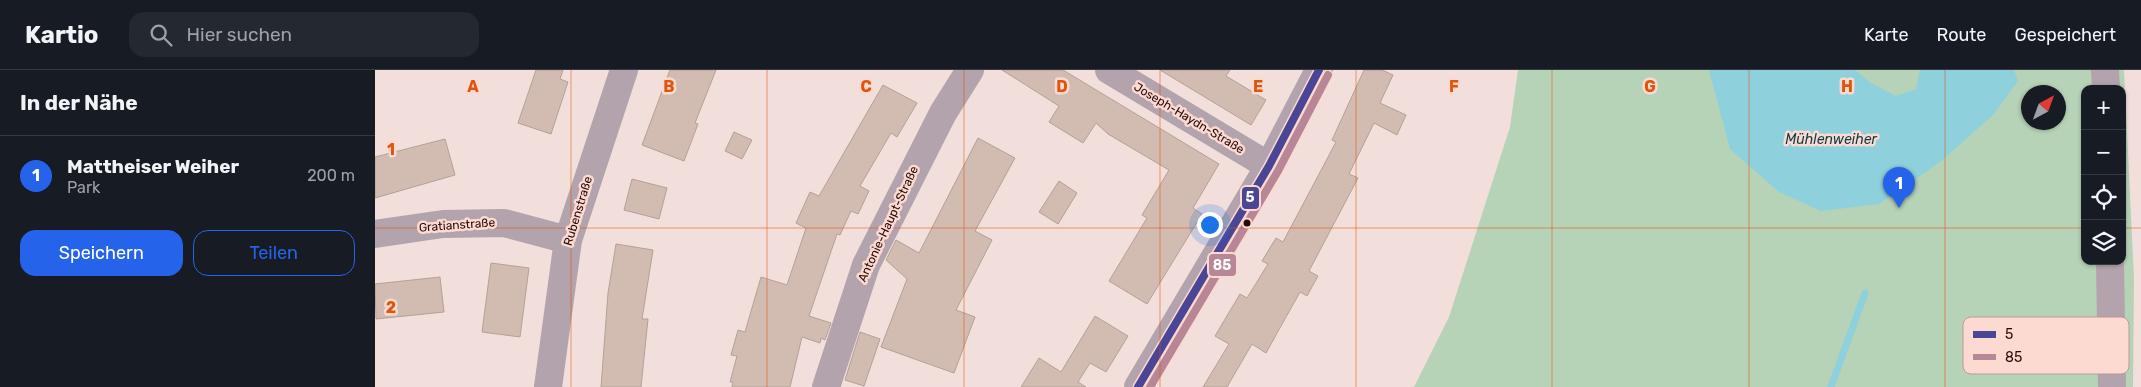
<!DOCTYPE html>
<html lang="de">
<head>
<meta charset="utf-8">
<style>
	body { margin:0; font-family:Rubik,sans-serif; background:#242831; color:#f1f3f6 }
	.controls { position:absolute; right:15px; top:15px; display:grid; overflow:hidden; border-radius:10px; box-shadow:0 1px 4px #0004 }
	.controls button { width:45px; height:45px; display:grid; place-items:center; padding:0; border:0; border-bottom:1px solid #363941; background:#171b24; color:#f1f3f6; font:25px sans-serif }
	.compass { position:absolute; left:1646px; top:15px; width:45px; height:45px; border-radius:50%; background:#171b24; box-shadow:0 1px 4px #0004; rotate:41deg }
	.you { position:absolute; left:834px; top:154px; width:18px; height:18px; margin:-12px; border:4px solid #fff; border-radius:50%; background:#1a73e8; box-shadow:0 0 0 8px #1a73e833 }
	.badge { display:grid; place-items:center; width:32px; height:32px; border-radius:50%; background:#2563eb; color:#fff; font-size:16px; font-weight:700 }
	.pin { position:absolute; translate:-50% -41px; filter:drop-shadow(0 1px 2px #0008) }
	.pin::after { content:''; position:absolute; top:26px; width:18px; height:15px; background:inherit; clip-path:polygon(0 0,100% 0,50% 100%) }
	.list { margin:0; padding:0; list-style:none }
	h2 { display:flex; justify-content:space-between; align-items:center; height:65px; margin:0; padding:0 20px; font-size:21px }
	h2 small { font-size:16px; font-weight:400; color:#9ea1a6 }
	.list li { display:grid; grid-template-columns:32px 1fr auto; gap:15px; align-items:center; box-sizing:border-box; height:80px; padding:0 20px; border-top:1px solid #363941 }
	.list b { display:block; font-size:19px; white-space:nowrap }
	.list p { margin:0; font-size:16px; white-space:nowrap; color:#9ea1a6 }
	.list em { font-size:16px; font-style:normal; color:#9ea1a6 }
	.actions { display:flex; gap:10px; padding:15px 20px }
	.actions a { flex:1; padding:11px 0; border:1px solid #2563eb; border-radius:15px; text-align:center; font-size:18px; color:#2563eb }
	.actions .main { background:#2563eb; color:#fff }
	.icon { flex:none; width:28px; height:28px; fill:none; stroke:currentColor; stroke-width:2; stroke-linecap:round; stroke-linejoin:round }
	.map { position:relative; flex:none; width:1766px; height:317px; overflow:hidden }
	header { display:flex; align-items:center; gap:30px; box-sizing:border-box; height:70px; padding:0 25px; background:#171b24; border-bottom:1px solid #363941 }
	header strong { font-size:24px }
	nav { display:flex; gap:28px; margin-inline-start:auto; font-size:18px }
	.search { width:350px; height:45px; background:#242831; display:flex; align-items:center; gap:12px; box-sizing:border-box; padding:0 18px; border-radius:15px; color:#9ea1a6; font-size:19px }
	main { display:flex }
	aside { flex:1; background:#171b24 }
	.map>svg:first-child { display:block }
</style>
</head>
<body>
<header>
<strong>Kartio</strong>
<div class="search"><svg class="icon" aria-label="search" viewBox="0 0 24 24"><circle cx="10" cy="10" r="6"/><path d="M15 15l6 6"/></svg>Hier suchen</div>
<nav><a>Karte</a><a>Route</a><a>Gespeichert</a></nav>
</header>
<main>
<aside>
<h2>In der Nähe<small></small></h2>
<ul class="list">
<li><span class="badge">1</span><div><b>Mattheiser Weiher</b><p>Park</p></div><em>200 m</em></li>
</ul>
<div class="actions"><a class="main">Speichern</a><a>Teilen</a></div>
</aside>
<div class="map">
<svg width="1766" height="317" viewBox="0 0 1766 317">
	<rect width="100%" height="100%" fill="#f2dfdb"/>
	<!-- green -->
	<path fill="#b6d2b7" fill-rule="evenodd" d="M1143 0H1749L1759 208 1758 317H1039L1074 247 1135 57ZM1710 19H1747V191H1710ZM1654 22H1684V52H1654Z"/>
	<!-- water -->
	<path fill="#8fd0dd" d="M1334 0H1480L1496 13 1521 26 1541 19 1545 0H1639L1643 11 1618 45 1565 92 1504 134 1446 141 1404 122 1355 79Z"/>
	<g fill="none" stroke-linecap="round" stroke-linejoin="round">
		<!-- stream -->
		<path stroke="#8fd0dd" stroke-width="7" d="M1456 317 1490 223"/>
	</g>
	<!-- building -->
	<g fill="#d2bcb1" stroke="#b5a096">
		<path d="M161 0H188L185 9 193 12 176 64 143 53Z"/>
		<path d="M295 0H341L320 53 323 54 309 91 267 75Z"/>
		<path d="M627 0H688L844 94 818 138 827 144 772 234 734 211 772 148 767 145 794 100 733 64 721 53 708 73 674 52 684 36Z"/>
		<path d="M785 0H855L851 6 891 30 876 55Z"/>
		<path d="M989 0H1007L1018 5 1005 33 1031 45 1022 65 999 53 974 104 983 108 934 201 943 206 932 226 925 222 891 283 877 274 852 317H828L854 274 840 266 865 224 872 228 893 194 887 191 901 168 908 172 961 72 957 70Z"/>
		<path d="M508 15 542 33 522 67 516 63 485 116 494 121 483 144 476 141 465 165 462 164 434 246 456 253 450 270 446 268 445 273 427 267 415 317H357L358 312H355L362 286 356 285 363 260 370 262 386 207 412 215 431 158 421 153 435 122 444 126Z"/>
		<path d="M359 62 377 70 367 89 350 81Z"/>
		<path d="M603 68 640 88 600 161 617 170 581 240 600 247 579 303 506 277 532 209 511 190 521 170 544 183Z"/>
		<path d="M70 69 80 105 0 128V87Z"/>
		<path d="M257 109 292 118 284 149 249 140Z"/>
		<path d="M684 111 702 123 683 154 664 142Z"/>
		<path d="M241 174 278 180 267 249H273L266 317H226L233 223Z"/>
		<path d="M116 193 154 198 145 267 107 262Z"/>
		<path d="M65 207 69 242 1 249 0 214Z"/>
		<path d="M720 246 753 266 731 302 715 293 703 312 711 317H646L664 288 686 302Z"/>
		<path d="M485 262 505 269 489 316 470 310Z"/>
	</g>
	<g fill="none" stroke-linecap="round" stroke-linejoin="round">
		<!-- minor -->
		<g stroke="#b2a3ac" stroke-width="28">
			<path d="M734 0 894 96"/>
			<path d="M1730 0 1731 19"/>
			<path d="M0 164 68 154 129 153 193 170"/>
			<path d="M1735 191 1737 317"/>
			<path d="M173 317 193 170 249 0"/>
			<path d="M451 317 491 195 568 43 595 0"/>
			<path d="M763 317 894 96 944 0"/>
		</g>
		<defs>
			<path id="bus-1" d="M763 317 894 96 944 0"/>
			<path id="bus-2" d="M775 317 903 101 953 5"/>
		</defs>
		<!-- bus-1 casing -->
		<use href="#bus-1" stroke="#fcd9d1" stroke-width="11"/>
		<!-- bus-2 casing -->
		<use href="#bus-2" stroke="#fcd9d1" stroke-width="11"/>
		<!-- bus-1 -->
		<use href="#bus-1" stroke="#4a4594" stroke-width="8"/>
		<!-- bus-2 -->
		<use href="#bus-2" stroke="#b78796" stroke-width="8"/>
	</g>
	<!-- grid -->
	<path fill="none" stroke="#de550c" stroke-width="1" stroke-opacity="0.55" d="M196 0V317M392 0V317M589 0V317M785 0V317M981 0V317M1177 0V317M1374 0V317M1570 0V317M0 158H1710M1747 158H1766"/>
	<!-- markers -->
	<circle fill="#260a05" stroke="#fcd9d1" stroke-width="2" cx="872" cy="153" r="4.5"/>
	<g text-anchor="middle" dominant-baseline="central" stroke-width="5" stroke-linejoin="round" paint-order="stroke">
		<!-- street labels -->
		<g font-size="12" fill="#260a05" stroke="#fcd9d1">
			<text transform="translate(814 48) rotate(31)">Joseph-Haydn-Straße</text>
			<text transform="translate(203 141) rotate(-73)">Rubenstraße</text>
			<text transform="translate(513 154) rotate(-65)">Antonie-Haupt-Straße</text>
			<text transform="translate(82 155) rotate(-4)">Gratianstraße</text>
		</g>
		<!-- water labels -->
		<g font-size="14" font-style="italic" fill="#0c3c45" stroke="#fcd9d1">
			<text x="1456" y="69">Mühlenweiher</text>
		</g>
	</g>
	<!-- legend -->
	<rect x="1588" y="247" width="166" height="57" rx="8" fill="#fcd9d1" stroke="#bc9b94" stroke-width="1"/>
	<rect x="1598" y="261" width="23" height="7" fill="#4a4594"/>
	<rect x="1598" y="284" width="23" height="6" fill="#b78796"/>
	<g font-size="14" fill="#260a05">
		<text x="1630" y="269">5</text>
		<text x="1630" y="292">85</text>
	</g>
	<g font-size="16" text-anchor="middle" font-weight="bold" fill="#de550c" stroke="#fcd9d1" stroke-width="5" stroke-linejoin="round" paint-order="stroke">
		<text x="98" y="22">A</text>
		<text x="294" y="22">B</text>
		<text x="491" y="22">C</text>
		<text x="687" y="22">D</text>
		<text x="883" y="22">E</text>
		<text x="1079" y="22">F</text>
		<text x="1275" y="22">G</text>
		<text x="1472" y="22">H</text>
		<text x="16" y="85">1</text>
		<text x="16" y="243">2</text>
	</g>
	<g stroke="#fcd9d1" stroke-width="2">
		<rect x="866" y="116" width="19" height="24" rx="5" fill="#4a4594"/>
		<rect x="833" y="183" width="29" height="24" rx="5" fill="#b78796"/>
	</g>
	<g font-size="14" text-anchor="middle" font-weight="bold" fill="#fff">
		<text x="875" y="132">5</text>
		<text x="847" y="200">85</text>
	</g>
</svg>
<div class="controls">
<button>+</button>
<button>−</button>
<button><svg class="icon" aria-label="locate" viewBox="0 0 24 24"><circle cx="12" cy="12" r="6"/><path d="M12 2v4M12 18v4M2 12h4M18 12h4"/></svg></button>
<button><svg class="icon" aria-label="layers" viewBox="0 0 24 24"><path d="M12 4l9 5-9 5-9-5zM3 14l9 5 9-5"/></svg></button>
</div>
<svg class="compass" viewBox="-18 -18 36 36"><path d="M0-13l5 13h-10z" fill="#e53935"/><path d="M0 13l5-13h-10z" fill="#9ea1a6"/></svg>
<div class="you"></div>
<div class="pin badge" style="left:1524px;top:138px">1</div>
</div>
</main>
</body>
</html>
